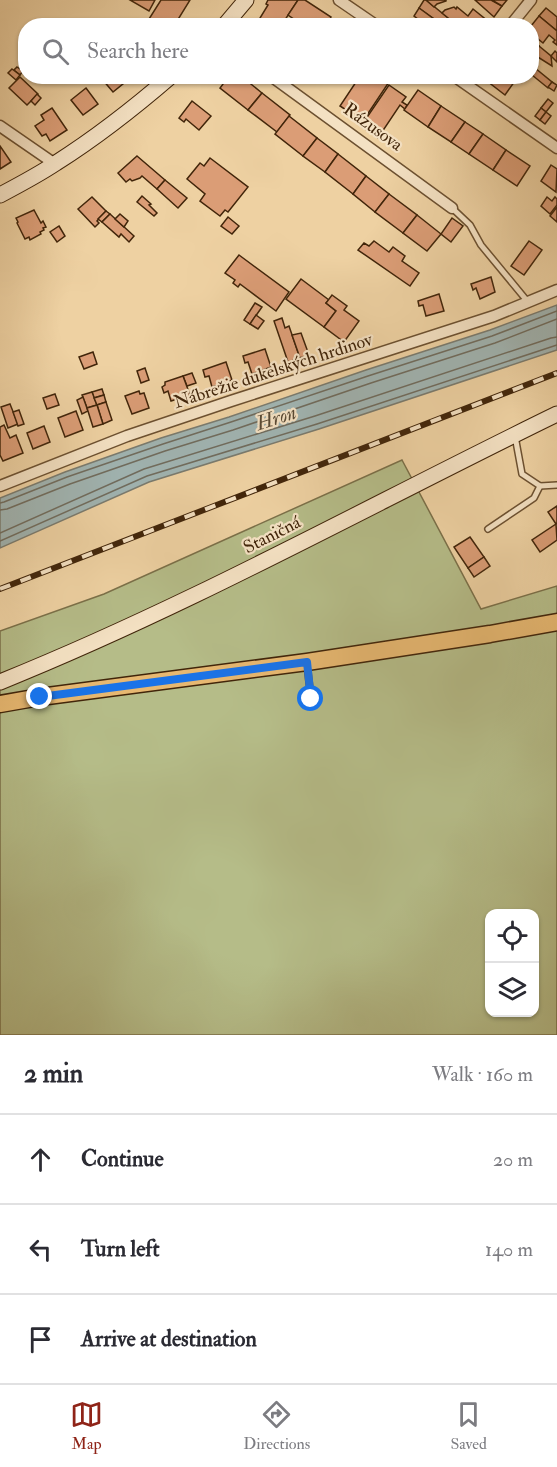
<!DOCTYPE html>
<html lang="en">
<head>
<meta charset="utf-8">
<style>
	body { margin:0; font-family:"IM FELL Double Pica",serif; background:#f7f7f7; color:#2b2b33 }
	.controls { position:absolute; right:18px; bottom:18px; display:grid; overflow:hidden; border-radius:12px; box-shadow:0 2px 4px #0004 }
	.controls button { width:54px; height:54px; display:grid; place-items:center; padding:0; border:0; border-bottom:2px solid #e1e1e2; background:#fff; color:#2b2b33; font:30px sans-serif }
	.stop { position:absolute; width:18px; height:18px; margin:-14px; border:4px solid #1a73e8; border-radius:50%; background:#fff }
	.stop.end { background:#1a73e8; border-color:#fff; box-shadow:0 2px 6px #0008 }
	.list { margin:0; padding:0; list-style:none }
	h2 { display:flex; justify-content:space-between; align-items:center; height:78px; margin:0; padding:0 24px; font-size:26px }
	h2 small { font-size:20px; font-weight:400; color:#7c7c81 }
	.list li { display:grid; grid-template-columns:39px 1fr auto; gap:18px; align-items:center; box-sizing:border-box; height:90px; padding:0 24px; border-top:2px solid #e1e1e2 }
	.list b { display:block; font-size:22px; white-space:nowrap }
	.list em { font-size:20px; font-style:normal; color:#7c7c81 }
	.icon { flex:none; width:33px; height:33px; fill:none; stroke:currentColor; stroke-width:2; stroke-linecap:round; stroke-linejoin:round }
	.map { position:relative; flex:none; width:557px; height:1035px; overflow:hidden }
	.search { position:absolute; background:#fff; box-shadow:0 2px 4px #0004; left:18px; right:18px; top:18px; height:66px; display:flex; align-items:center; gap:15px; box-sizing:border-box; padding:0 21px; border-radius:24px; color:#7c7c81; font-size:22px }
	.sheet { height:348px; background:#fff }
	nav { display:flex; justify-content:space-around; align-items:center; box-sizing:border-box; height:84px; border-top:2px solid #e1e1e2; background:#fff; font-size:16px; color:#7c7c81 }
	nav a { display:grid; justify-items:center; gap:3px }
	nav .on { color:#8f2418 }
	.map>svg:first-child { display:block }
</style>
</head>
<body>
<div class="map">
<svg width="557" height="1035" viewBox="0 0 557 1035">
	<rect width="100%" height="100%" fill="#eed1a2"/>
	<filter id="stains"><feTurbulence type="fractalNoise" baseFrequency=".00333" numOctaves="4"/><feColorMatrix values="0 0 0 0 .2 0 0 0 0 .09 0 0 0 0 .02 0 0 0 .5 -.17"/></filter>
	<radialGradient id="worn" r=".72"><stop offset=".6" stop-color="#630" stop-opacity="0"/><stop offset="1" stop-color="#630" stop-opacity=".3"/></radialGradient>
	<!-- green -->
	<path fill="#b5bc88" stroke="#7b7049" stroke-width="1.5" fill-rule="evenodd" d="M402 460 481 609 557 586V1035H0V631L104 594ZM490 914H534V1012H490Z"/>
	<!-- water -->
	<path fill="#a0b4b2" stroke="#7a7b6f" stroke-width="1.5" d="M557 305V350L319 429 149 482 0 548V498L65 472 161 438 229 417 366 370 490 330Z"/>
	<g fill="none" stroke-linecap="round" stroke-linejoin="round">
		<!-- shore -->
		<g stroke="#706c5e" stroke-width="1.5">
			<path d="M0 503 4 502 67 477 163 444 231 422 368 376 492 336 557 311"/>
			<path d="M0 510 7 509 70 484 165 451 233 430 371 383 495 343 557 319"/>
			<path d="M0 533 144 469 315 416 551 338 557 337"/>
			<path d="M0 541 147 476 317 424 557 345"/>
		</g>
	</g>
	<!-- building -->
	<g fill="#db9d76" stroke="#41250a" stroke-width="1.5">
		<path d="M130 0H155L149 11Z"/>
		<path d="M161 0H190L174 26H160L149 19Z"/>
		<path d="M268 0H298L281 26H271L260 18 268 5 266 4Z"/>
		<path d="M298 0H305L331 17 326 26H304L288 15Z"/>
		<path d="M424 0H426L458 26H442L434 19 419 8Z"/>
		<path d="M426 0H446V1L437 4 434 7Z"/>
		<path d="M475 0H491L502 6 494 17Z"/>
		<path d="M492 0H507L502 6Z"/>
		<path d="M454 7 456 9 457 7 468 16 473 9 489 22 486 26H458L442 13 445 10Z"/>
		<path d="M419 8 434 19 428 26H427L414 16Z"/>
		<path d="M546 8 557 17V31L539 16Z"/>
		<path d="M539 16 557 31V45L553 42 555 40 549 35 543 43 532 34 531 26Z"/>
		<path d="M532 41 539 46 532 55Z"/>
		<path d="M539 46 551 56 552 66 533 54Z"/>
		<path d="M555 51 557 53V62L551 56Z"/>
		<path d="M17 67 23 71 20 75 14 70Z"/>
		<path d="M535 68 552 82 548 88 532 75V72Z"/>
		<path d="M12 69 20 75 16 80 8 73Z"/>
		<path d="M105 76H127L129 79 113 92 102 79Z"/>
		<path d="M229 76H241L262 93 248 110 220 88Z"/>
		<path d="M360 76H393L363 121 340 106Z"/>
		<path d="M490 76H515L517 78 505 95 487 81Z"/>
		<path d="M20 77 38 94 27 105 9 88Z"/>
		<path d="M552 82 557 85 554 91 548 87Z"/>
		<path d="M389 85 406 97 402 102 407 105 405 109 400 105 378 138 361 126Z"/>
		<path d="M86 88 98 104 83 115 71 100Z"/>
		<path d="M418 90 441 106 428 127 404 110Z"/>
		<path d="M262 93 290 115 277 132 248 110Z"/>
		<path d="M37 94 41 98 35 105 31 101Z"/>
		<path d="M548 99 553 103 546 112 541 108Z"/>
		<path d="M192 101 211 116 199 130 186 119 184 122 179 118Z"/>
		<path d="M441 106 465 122 451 142 428 127Z"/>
		<path d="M52 108 67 130 50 141 46 134 42 136 35 126 44 120 41 115Z"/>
		<path d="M541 108 546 112 540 120 535 116Z"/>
		<path d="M546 112 551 116 545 124 540 120Z"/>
		<path d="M289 116 317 138 303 156 275 134Z"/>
		<path d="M465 122 483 134 469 154 451 142Z"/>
		<path d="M483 134 506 150 493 170 469 154Z"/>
		<path d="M317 138 338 154 325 172 303 156Z"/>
		<path d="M0 146 11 162 0 169Z"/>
		<path d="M506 150 530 166 517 186 493 170Z"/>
		<path d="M338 154 366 176 353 194 325 172Z"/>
		<path d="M137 156 165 180 157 189 142 176 140 178 132 181 130 179 126 182 118 173Z"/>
		<path d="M210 158 248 187 228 212 225 210 220 216 200 201 205 194 187 179 200 163 204 166Z"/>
		<path d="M551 165 557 169 556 192 541 181Z"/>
		<path d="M366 176 389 194 375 212 353 194Z"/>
		<path d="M165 180 187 198 178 208 157 189Z"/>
		<path d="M389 194 417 215 403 233 375 212Z"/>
		<path d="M142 196 151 204 149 205 157 213 154 216 137 202Z"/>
		<path d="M92 197 106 211 97 221 99 223 95 227 78 209Z"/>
		<path d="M547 197 552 201 555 197 557 199V205L550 214 541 206Z"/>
		<path d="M557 207V222L550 216Z"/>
		<path d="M34 210 41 223 43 221 46 227 43 228 44 230 40 232 41 234 30 240 29 237 25 239 17 223 18 222 16 218Z"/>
		<path d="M106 211 110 214 102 222 98 219Z"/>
		<path d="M110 214 134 236 129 242 121 234 119 237 102 222Z"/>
		<path d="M120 214 128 221 124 227 115 219Z"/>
		<path d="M417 215 441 234 427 251 403 233Z"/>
		<path d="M228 217 239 226 232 234 221 226Z"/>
		<path d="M452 218 463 226 451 242 441 234Z"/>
		<path d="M59 226 65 236 57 242 50 232Z"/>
		<path d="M374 241 389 252 393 247 405 256 402 261 419 273 410 286 358 250 364 243 369 246Z"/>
		<path d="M529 241 542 250 524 275 511 266Z"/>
		<path d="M239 255 289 292 276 311 240 284 238 287 233 283 235 280 225 273Z"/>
		<path d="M491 277 495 292 480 299 476 288 473 290 471 284Z"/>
		<path d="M301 279 329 300 326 303 336 311 324 327 286 299Z"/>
		<path d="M439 294 444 311 426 316 423 305 419 306 418 301Z"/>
		<path d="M332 295 347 306 344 310 359 321 344 342 324 327 336 311 326 303Z"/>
		<path d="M255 303 262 307 250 324 244 320Z"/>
		<path d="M256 315 264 321 258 329 250 324Z"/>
		<path d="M282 318 285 328 289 326 300 358 288 362 274 321Z"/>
		<path d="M301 333 309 355 300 358 292 335Z"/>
		<path d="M265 349 271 367 252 374 248 362 245 363 243 356Z"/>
		<path d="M93 352 97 364 84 369 79 357Z"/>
		<path d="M226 362 232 380 212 387 209 376 205 377 203 370Z"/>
		<path d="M145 368 149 380 141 383 137 371Z"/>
		<path d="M192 373 196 383 187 386 183 376Z"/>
		<path d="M183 376 190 395 171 401 168 391 164 393 162 387 165 385V382Z"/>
		<path d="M102 389 104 395 94 398 92 392Z"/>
		<path d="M139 391 140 394 144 393 149 408 132 414 125 396Z"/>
		<path d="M92 392 97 405 87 408 82 395Z"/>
		<path d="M55 394 59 405 47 409 43 398Z"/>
		<path d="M104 395 106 402 97 405 94 398Z"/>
		<path d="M83 397 88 411 82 414 77 400Z"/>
		<path d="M106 402 112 420 103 424 97 405Z"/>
		<path d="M10 404 18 424 8 428 1 407Z"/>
		<path d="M97 405 103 424 93 427 87 408Z"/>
		<path d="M19 410 24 424 18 426 13 412Z"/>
		<path d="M76 411 83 430 65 437 58 418Z"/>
		<path d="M4 425 10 438 16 435 23 453 3 461 0 455V427Z"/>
		<path d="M44 426 50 442 33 449 27 433Z"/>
		<path d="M557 506V523L556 524 548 512Z"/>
		<path d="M556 524 557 540 540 552 532 540Z"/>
		<path d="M470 537 484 557 468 568 454 547Z"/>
		<path d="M484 557 490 566 474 577 468 568Z"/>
	</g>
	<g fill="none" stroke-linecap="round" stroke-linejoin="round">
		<defs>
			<g id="lane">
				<path d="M452 208 470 225 481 245 528 302"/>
				<path d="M515 436 522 474 540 486 557 485"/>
				<path d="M488 529 534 498 540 486"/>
				<path d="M307 664 311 699"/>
			</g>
			<g id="street">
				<path d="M339 0 377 26"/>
				<path d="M510 26 531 0"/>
				<path d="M271 76 452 208"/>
				<path d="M454 76 557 148"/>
				<path d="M0 126 55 164"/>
				<path d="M0 486 127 436 231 401 494 316 557 290"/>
			</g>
			<g id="secondary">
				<path d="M224 26 246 0"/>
				<path d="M0 195C19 185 38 175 56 163 97 137 134 108 171 76"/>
				<path d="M0 682C191 605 372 504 557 414"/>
			</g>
			<path id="primary" d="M0 704 40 697 307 662 490 634 557 622"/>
		</defs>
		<!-- lane casing -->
		<use href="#lane" stroke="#6c5030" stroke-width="8"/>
		<!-- street casing -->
		<use href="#street" stroke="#6c5030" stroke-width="13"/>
		<!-- secondary casing -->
		<use href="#secondary" stroke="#41250a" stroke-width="17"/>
		<!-- primary casing -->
		<use href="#primary" stroke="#41250a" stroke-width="19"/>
		<!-- lane -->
		<use href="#lane" stroke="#f4e1c3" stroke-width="5"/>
		<!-- street -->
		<use href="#street" stroke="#f4e1c3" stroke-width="10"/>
		<!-- secondary -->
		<use href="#secondary" stroke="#f4e1c3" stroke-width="15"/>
		<!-- primary -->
		<use href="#primary" stroke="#e7b871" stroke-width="16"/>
		<defs>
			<path id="rail" d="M0 589 557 373"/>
		</defs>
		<!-- rail casing -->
		<use href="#rail" stroke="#41250a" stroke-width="6"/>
		<!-- rail -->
		<use href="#rail" stroke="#f4e1c3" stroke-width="4" stroke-dasharray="11" stroke-linecap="butt"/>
	</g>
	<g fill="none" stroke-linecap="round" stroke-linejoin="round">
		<!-- route -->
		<path stroke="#1a73e8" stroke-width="8" d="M40 697 307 662 311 699"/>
	</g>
	<g text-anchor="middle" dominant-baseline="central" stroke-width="4.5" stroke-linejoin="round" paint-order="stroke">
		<!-- street labels -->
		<g font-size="18" fill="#41250a" stroke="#f4e1c3">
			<text transform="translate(373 127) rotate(36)">Rázusova</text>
			<text transform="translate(273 371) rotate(-18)">Nábrežie dukelských hrdinov</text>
			<text transform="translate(272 535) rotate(-27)">Staničná</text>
		</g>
		<!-- water labels -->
		<g font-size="20" font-style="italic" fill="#594934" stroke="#f4e1c3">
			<text transform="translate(276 418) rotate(-18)">Hron</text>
		</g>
	</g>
	<rect width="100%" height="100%" filter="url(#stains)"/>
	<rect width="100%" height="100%" fill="url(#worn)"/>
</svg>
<div class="controls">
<button><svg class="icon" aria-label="locate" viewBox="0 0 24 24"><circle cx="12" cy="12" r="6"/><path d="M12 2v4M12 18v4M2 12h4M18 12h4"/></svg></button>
<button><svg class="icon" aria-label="layers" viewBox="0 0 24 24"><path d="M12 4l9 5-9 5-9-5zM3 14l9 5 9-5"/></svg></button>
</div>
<div class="stop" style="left:311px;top:699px"></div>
<div class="stop end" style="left:40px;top:697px"></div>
<div class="search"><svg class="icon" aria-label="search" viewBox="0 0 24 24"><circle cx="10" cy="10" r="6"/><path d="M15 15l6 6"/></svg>Search here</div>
</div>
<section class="sheet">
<h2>2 min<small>Walk · 160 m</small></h2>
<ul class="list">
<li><svg class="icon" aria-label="ahead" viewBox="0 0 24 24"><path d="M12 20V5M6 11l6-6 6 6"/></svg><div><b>Continue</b></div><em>20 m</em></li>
<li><svg class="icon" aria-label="left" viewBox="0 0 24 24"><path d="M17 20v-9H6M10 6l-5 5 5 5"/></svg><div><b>Turn left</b></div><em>140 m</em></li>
<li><svg class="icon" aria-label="arrive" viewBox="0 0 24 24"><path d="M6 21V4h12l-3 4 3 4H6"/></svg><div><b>Arrive at destination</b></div></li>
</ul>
</section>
<nav>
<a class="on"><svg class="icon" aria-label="map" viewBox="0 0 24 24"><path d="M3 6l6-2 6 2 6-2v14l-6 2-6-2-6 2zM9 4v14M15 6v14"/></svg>Map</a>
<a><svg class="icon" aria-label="directions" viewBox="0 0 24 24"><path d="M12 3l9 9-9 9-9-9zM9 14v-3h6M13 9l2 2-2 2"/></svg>Directions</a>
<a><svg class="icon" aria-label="saved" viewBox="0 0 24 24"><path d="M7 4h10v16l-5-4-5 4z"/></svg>Saved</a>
</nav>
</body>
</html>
